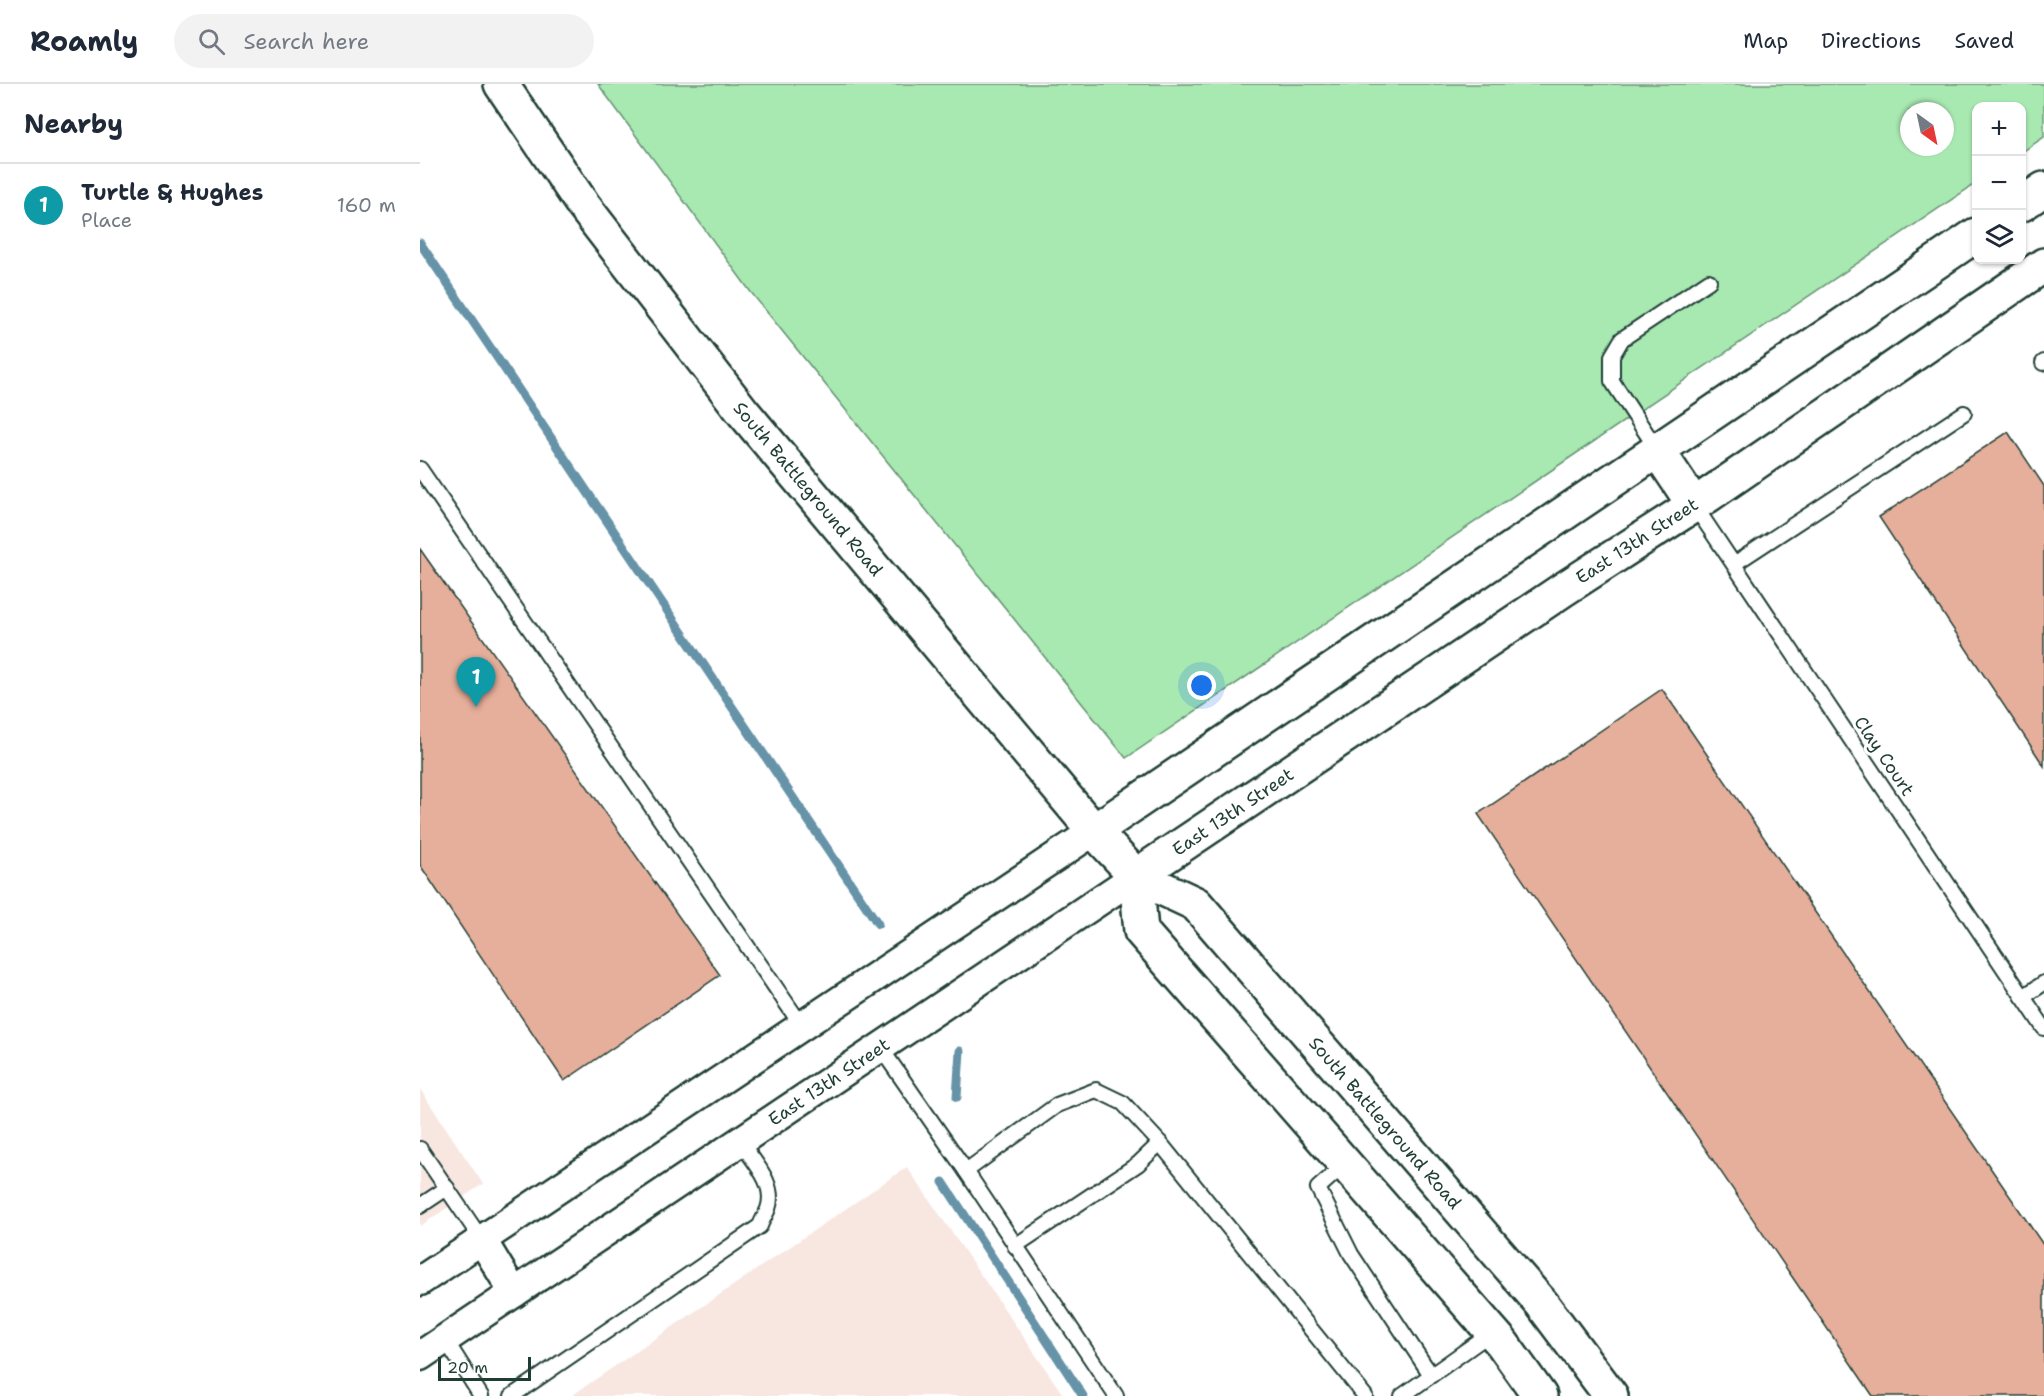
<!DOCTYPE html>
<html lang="en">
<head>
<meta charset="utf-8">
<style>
	body { margin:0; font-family:"Shantell Sans",sans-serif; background:#f2f2f3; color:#1f2937 }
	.controls { position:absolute; right:18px; top:18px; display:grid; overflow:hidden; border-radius:12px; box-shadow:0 2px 4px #0004 }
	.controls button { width:54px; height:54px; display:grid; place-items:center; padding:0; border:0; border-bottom:2px solid #e0e1e3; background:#fff; color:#1f2937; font:30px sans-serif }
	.compass { position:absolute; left:1480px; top:18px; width:54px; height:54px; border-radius:50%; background:#fff; box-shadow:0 2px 4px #0004; rotate:147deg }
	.scale { position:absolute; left:18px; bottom:15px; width:93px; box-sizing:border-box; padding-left:6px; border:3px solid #1f3d34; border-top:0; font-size:16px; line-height:21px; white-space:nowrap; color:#1f3d34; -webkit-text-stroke:4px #fff; paint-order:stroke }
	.you { position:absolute; left:782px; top:602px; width:21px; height:21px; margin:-15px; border:4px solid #fff; border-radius:50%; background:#1a73e8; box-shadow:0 0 0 9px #1a73e833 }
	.badge { display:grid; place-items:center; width:39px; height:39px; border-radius:50%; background:#0f766e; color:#fff; font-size:20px; font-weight:700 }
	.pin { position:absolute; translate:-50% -50px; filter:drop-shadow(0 2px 3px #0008) }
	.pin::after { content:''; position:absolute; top:32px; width:21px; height:18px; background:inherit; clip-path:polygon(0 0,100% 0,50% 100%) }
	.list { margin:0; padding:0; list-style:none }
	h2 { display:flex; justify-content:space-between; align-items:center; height:78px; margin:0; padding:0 24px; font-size:26px }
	h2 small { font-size:20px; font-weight:400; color:#747a83 }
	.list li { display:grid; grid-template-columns:39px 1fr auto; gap:18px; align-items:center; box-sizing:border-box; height:84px; padding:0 24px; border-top:2px solid #e0e1e3 }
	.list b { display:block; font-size:22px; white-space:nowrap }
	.list p { margin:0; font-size:20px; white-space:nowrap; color:#747a83 }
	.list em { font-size:20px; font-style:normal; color:#747a83 }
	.icon { flex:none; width:33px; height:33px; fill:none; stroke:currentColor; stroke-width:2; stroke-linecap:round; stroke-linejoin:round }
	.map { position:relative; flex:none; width:1624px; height:1312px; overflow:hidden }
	header { display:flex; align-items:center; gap:36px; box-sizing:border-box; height:84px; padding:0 30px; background:#fff; border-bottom:2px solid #e0e1e3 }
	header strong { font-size:28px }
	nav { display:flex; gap:33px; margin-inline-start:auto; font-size:21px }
	.search { width:420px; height:54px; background:#f2f2f3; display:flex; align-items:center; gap:15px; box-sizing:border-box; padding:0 21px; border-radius:33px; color:#747a83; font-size:22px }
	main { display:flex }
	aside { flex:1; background:#fff }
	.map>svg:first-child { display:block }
</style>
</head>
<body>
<header>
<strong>Roamly</strong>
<div class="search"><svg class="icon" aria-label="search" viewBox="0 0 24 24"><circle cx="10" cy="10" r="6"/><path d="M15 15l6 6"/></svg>Search here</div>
<nav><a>Map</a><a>Directions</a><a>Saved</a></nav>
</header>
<main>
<aside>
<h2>Nearby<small></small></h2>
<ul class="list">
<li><span class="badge" style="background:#0f9aa8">1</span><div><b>Turtle &amp; Hughes</b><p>Place</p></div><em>160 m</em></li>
</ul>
</aside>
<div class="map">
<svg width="1624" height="1312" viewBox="0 0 1624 1312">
	<rect width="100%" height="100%" fill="#fff"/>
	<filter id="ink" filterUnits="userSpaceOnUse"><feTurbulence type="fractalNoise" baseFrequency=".0167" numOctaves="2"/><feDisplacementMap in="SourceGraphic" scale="12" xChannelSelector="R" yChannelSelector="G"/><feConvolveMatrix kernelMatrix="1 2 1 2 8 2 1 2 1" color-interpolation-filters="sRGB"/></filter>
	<g filter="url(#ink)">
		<!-- built -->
		<g fill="#f8e7e1">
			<path d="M0 1005 63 1100 0 1142Z"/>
			<path d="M487 1083 644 1312H151Z"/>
		</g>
		<!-- green -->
		<path fill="#a8e8b1" stroke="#649272" stroke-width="1.5" fill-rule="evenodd" d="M178 0H1624V53L1602 68V22H1556V99L706 674 330 207ZM1489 27H1525V63H1489Z"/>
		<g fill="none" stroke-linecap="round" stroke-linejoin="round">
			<!-- stream -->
			<g stroke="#6693a7" stroke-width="9">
				<path d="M0 159 458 840"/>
				<path d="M537 1013 540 967"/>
				<path d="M523 1098 663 1312"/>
			</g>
		</g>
		<!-- building -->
		<g fill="#e6af9b" stroke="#1f3d34" stroke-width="1.5">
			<path d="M1588 348 1624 402V682L1459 433Z"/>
			<path d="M0 465 300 891 144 997 0 781Z"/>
			<path d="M1242 605 1624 1162V1312H1453L1058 730Z"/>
		</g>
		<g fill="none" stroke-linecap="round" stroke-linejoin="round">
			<defs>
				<g id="service">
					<path d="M1623 279 1624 278"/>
					<path d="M1238 367 1192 297V272L1202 255 1289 197"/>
					<path d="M0 385 382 942"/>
					<path d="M1274 421 1624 944"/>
					<path d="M1314 480 1544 329"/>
					<path d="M1603 913 1624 899"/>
					<path d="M460 963 546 1087"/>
					<path d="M0 1065 62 1156"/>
					<path d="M925 1080 898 1104 931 1170 1011 1291"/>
					<path d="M0 1122 27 1104"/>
					<path d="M595 1162 718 1080 740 1059"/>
					<path d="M25 1255 61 1312"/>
					<path d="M92 1312 340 1142C342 1136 346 1130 348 1125 357 1100 333 1077 320 1057"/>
					<path d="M696 1312 546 1087 637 1021 676 1006 703 1019 740 1059 945 1312"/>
					<path d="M982 1312 1072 1248"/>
				</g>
				<g id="minor">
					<path d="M62 1156 94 1209"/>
					<path d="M0 1197 674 747"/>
					<path d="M0 1272 716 792"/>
				</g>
				<g id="secondary">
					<path d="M81 0 163 121 323 328 674 747 716 792 776 820 1122 1220 1191 1312"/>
					<path d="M1602 120 1624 105"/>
					<path d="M1238 367 1274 421"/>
					<path d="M674 747 1556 151"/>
					<path d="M716 792 1144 505 1274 421 1624 181"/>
					<path d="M716 792 721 847 1082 1259 1120 1312"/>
				</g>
			</defs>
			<!-- service casing -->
			<use href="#service" stroke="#1f3d34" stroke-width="18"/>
			<!-- minor casing -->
			<use href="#minor" stroke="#1f3d34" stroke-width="33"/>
			<!-- secondary casing -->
			<use href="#secondary" stroke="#1f3d34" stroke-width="38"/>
			<!-- service -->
			<use href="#service" stroke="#fff" stroke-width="14"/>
			<!-- minor -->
			<use href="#minor" stroke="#fff" stroke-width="28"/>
			<!-- secondary -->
			<use href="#secondary" stroke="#fff" stroke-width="33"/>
		</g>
	</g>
	<g text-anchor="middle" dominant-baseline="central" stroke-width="6" stroke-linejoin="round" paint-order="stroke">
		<!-- street labels -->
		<g font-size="18" fill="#1f3d34" stroke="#fff">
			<text transform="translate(388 405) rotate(50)">South Battleground Road</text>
			<text transform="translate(1217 457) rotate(-33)">East 13th Street</text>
			<text transform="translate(1464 672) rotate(56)">Clay Court</text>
			<text transform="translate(813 728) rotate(-34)">East 13th Street</text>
			<text transform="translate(409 998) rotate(-34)">East 13th Street</text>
			<text transform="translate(965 1039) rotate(49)">South Battleground Road</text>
		</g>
	</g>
</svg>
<div class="controls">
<button>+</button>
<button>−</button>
<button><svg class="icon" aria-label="layers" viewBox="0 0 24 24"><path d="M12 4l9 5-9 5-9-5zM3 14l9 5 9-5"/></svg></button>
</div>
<svg class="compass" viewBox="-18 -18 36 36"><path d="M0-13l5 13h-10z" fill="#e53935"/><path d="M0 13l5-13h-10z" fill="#747a83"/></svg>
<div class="scale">20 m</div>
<div class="you"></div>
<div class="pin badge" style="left:56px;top:623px;background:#0f9aa8">1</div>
</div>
</main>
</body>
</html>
